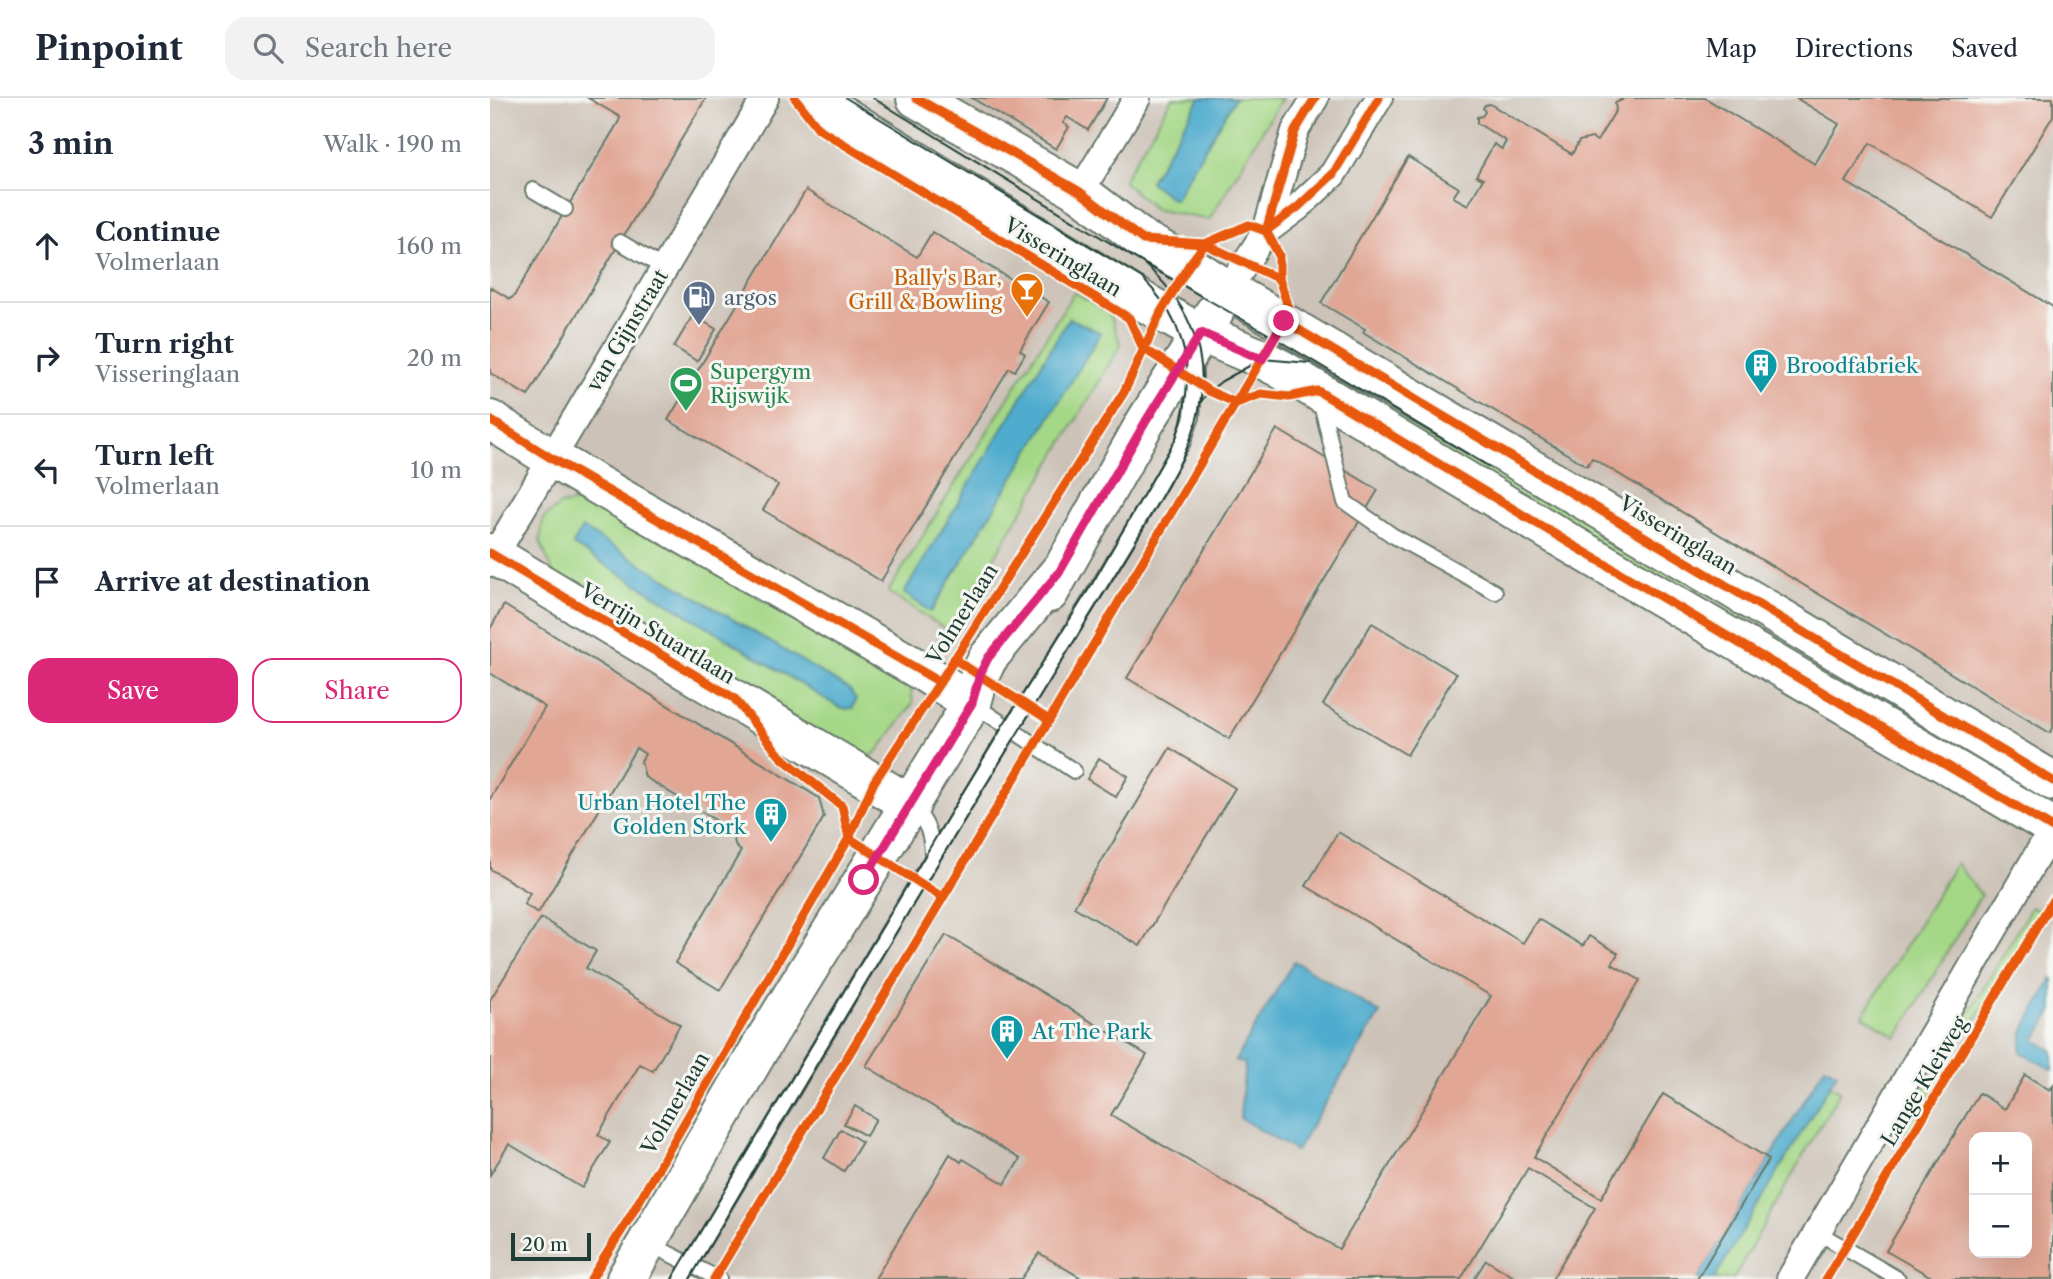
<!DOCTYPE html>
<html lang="en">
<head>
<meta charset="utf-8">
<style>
	body { margin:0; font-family:"Libre Caslon Text",serif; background:#f2f2f3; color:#1f2937 }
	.controls { position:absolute; right:21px; bottom:21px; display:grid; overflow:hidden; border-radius:14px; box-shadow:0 7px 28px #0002 }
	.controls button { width:63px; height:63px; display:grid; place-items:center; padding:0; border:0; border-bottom:2px solid #e0e1e3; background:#fff; color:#1f2937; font:35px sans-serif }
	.scale { position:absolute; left:21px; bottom:18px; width:80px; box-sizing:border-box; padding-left:7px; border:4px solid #1f3d34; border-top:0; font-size:19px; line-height:24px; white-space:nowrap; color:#1f3d34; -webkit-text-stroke:5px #f6f6f2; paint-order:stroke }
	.stop { position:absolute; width:21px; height:21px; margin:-16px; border:5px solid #db2777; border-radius:50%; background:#fff }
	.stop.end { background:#db2777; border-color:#fff; box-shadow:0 2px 7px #0008 }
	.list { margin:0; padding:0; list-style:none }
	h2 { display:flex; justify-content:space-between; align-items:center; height:91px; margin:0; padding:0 28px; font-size:30px }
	h2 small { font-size:23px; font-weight:400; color:#747a83 }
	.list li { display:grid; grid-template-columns:46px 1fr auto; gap:21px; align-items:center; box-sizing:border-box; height:112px; padding:0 28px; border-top:2px solid #e0e1e3 }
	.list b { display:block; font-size:26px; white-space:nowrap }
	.list p { margin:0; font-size:23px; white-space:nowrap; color:#747a83 }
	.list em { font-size:23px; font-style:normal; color:#747a83 }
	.actions { display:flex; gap:14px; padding:21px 28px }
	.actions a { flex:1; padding:16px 0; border:2px solid #db2777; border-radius:21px; text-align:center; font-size:24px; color:#db2777 }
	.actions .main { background:#db2777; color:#fff }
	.icon { flex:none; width:38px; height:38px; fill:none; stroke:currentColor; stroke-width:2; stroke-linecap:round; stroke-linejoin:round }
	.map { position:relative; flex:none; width:1563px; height:1181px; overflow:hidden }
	header { display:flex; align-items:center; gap:42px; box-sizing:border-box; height:98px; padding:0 35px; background:#fff; border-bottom:2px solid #e0e1e3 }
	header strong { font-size:33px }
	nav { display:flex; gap:38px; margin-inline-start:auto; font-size:24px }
	.search { width:490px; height:63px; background:#f2f2f3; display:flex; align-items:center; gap:18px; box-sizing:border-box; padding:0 24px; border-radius:21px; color:#747a83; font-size:26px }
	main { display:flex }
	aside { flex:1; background:#fff }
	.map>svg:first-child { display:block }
</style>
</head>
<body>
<header>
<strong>Pinpoint</strong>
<div class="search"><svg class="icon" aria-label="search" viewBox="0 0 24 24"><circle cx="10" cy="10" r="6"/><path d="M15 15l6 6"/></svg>Search here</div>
<nav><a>Map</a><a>Directions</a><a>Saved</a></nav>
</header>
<main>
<aside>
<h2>3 min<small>Walk · 190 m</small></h2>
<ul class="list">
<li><svg class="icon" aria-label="ahead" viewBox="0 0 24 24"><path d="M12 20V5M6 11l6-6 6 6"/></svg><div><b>Continue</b><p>Volmerlaan</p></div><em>160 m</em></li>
<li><svg class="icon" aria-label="right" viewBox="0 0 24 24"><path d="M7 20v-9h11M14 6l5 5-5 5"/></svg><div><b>Turn right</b><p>Visseringlaan</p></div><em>20 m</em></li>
<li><svg class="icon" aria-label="left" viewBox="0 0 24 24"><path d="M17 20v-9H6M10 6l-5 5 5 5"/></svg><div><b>Turn left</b><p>Volmerlaan</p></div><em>10 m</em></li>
<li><svg class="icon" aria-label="arrive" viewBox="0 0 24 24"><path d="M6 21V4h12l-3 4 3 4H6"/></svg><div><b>Arrive at destination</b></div></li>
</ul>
<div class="actions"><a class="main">Save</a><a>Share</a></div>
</aside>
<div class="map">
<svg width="1563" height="1181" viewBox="0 0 1563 1181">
	<rect width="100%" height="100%" fill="#f6f6f2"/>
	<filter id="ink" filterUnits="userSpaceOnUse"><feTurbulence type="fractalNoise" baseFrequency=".0143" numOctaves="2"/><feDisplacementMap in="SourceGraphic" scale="14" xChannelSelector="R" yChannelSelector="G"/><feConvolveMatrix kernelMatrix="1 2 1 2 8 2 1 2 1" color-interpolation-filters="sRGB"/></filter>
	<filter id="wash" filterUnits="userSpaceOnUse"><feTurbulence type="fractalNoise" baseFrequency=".00686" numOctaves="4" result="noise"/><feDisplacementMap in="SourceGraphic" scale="28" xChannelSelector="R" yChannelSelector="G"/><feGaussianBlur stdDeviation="1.57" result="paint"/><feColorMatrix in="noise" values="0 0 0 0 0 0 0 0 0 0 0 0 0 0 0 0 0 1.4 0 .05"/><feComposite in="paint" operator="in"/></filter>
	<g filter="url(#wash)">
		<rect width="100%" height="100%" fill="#eee8d1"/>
		<!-- industrial -->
		<path fill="#ccc2b8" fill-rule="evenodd" d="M0 0H1563V1181H0ZM1484 1039H1537V1155H1484Z"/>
		<!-- green -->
		<g fill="#a4d786" stroke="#628a5d" stroke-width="2" fill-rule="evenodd">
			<path d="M682 0H710L660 83 684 102 745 0H792L719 122 664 111 633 83Z"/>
			<path d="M584 194 619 215 631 247 460 534 398 494Z"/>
			<path d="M811 251 1538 687 1527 709 799 271Z"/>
			<path d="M103 402 420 588 423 605 388 653 374 662 64 477 50 443 53 421 70 407ZM92 431 362 610 352 611 83 447Z"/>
			<path d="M1466 765 1491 797 1407 939 1373 918Z"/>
			<path d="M1541 809 1549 813 1484 924 1476 920Z"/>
			<path d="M1448 965 1455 969 1419 1035 1411 1031Z"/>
			<path d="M1339 987 1350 993 1243 1181H1224Z"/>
		</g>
		<!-- water -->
		<g fill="#50acce" stroke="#387481" stroke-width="2">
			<path d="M710 0H745L684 102 660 84Z"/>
			<path d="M579 220 611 235 441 514 414 495Z"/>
			<path d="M92 430 360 592 366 601 362 610 352 611 83 447Z"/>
			<path d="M804 863 890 915 806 1053 750 1020 755 965 745 963Z"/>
			<path d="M1563 879V912L1545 942 1563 953V972L1531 954 1533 935Z"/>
			<path d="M1335 968 1347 975 1224 1181H1207Z"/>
		</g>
		<g id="blocks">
			<!-- building -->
			<g fill="#e1a694" fill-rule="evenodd">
				<path d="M98 0H216L38 298 0 275V189L20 201 24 198 129 23 130 19Z"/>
				<path d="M482 0H617L598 32 577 19 573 25 579 29 566 51Z"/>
				<path d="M1129 0H1215L1325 66 1349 26 1306 0H1563V18L1502 119 1380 45 1356 84 1563 209V630L1560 635 1102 360 1097 368 873 234 875 231 831 205 918 59 969 90 963 99 978 107 993 81 986 78 1004 46 1012 51 1016 43 987 25V19L992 18 995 14 993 10 995 7 1000 6 1082 56 1089 43 1102 40 1107 43 1126 12 1125 5 1132 2Z"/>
				<path d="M316 92 427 159 442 134 559 204 530 252 535 256 525 273 519 270 391 483 273 412 288 387 178 322Z"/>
				<path d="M203 217 226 231 207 263 184 249Z"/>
				<path d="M787 331 888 392 739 641 637 580Z"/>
				<path d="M14 507 329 700 334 719 230 892 185 865 251 753 246 749 244 742 248 736 155 679 151 663 155 656 146 650 48 815 34 806 40 795 0 771V701L55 609 0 575V531Z"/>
				<path d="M882 525 966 576 917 657 833 607Z"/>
				<path d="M680 650 745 690 650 848 584 809Z"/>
				<path d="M609 660 638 678 626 699 597 681Z"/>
				<path d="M848 734 1033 845 1048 821 1093 848 1099 838 1128 855 1122 866 1150 882 1044 1059 1111 1100 1173 996 1279 1061 1207 1181H1062L1105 1110 1038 1070 971 1181H593L549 1155 531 1181H385L460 1056 471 1064 473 1061 515 1086 530 1061 376 968 456 837 657 957 621 1017 849 1151 1001 898 816 788Z"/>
				<path d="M51 820 106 853 96 870 190 927 163 973 150 966 108 1037 120 1044 92 1090 19 1046 0 1077V902Z"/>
				<path d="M1535 977 1560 992 1563 987V1181H1445L1396 1153 1489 995 1515 1011ZM1484 1039H1537V1155H1484Z"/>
				<path d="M365 1008 386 1021 376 1038 354 1026Z"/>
				<path d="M351 1031 372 1044 354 1073 334 1060Z"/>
				<path d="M996 1162 1027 1181H984Z"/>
			</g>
		</g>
	</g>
	<g filter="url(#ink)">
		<use href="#blocks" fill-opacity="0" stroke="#67796b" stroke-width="2"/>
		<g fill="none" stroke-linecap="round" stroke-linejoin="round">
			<defs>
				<g id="lane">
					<path d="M43 92 75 111"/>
					<path d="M130 144 174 170"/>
					<path d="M830 301 855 404 902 437 1005 494"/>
					<path d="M483 606 584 673"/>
					<path d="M422 708C437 724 442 736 442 758"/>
					<path d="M1327 1134 1408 1181"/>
					<path d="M158 1145 229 1181"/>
					<path d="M191 1181 428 783 642 433 693 344 702 319 705 279 704 263"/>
				</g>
				<g id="street">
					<path d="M590 94 647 0"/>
					<path d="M776 133 808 109 843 76 889 0"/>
					<path d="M738 192 776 133 805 33 825 0"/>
					<path d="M0 465 275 0"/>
					<path d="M1300 1181 1563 730"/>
				</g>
				<g id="secondary">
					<path d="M324 0 654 204 702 231 772 261 791 271 1081 446 1563 729"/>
					<path d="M426 0 590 94 653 142 699 167 738 192 1111 412 1563 683"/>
					<path d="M0 322 61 360 435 575 482 605"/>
					<path d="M0 455 421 707"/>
					<path d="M559 495 656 323 724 215"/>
					<path d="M136 1181 273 945 482 605 490 576 498 560 570 473"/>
				</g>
			</defs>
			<!-- lane casing -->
			<use href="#lane" stroke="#67796b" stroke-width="18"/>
			<!-- street casing -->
			<use href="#street" stroke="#67796b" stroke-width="30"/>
			<!-- secondary casing -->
			<use href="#secondary" stroke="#67796b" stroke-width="42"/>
			<!-- lane -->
			<use href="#lane" stroke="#fff" stroke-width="14"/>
			<!-- street -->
			<use href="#street" stroke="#fff" stroke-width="26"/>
			<!-- secondary -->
			<use href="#secondary" stroke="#fff" stroke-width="38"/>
			<!-- tram -->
			<g stroke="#1f3d34" stroke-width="2">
				<path d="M383 0 653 165 773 233 1000 369"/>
				<path d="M710 305 719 293 732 283 772 261 820 265"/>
				<path d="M182 1181 513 627 602 486 686 340C707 280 698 225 652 180L356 0"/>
				<path d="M200 1181C312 989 427 799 543 610 583 544 625 480 663 414 682 379 704 346 710 306 719 251 695 200 653 165"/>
			</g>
			<defs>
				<g id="cycleway">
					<path d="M305 0 329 31 639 220 653 250 719 293 746 305 771 296 799 299 828 293 1081 446 1563 730"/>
					<path d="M426 0 590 94 653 142 715 146 789 181"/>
					<path d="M776 133 808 109 843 76 889 0"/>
					<path d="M794 223 1563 683"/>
					<path d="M0 322 61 360 450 584"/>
					<path d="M0 455 244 600 291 659 352 708 359 740 452 799"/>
					<path d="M464 561 559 622"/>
					<path d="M101 1181 140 1119 359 740 384 684 450 584 634 294 671 214 699 167 715 146 759 127 776 133"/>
					<path d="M224 1181 544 648 794 223 798 208 789 181V157L776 133 805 33 825 0"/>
					<path d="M1336 1181 1563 802"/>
				</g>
			</defs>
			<!-- cycleway casing -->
			<use href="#cycleway" stroke="#f6f6f2" stroke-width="13"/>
			<!-- cycleway -->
			<use href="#cycleway" stroke="#e8590c" stroke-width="9"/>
		</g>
	</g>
	<g fill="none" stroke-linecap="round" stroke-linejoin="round" filter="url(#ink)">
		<!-- route -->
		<path stroke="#db2777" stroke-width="9" d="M374 782 482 605 490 576 498 560 570 473 656 323 711 235 772 261 794 223"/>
	</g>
	<!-- icons -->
	<defs>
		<symbol id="bar-pin" viewBox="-11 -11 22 30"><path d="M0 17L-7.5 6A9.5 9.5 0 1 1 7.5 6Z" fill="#e8710a" stroke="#f6f6f2"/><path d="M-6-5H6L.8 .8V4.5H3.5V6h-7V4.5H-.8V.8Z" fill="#fff"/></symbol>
		<symbol id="fuel-pin" viewBox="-11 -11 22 30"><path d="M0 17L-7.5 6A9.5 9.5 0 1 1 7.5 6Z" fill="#5c6f8a" stroke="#f6f6f2"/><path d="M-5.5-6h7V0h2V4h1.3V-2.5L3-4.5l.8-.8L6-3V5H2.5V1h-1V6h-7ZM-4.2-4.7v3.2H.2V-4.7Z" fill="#fff"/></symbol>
		<symbol id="building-pin" viewBox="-11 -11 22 30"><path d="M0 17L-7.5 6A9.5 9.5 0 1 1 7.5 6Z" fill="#0f9aa8" stroke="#f6f6f2"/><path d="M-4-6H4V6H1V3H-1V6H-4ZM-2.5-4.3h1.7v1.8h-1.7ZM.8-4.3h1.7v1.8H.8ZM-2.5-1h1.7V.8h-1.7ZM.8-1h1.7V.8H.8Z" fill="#fff"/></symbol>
		<symbol id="stadium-pin" viewBox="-11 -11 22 30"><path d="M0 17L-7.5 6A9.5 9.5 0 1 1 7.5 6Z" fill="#2e9e5b" stroke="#f6f6f2"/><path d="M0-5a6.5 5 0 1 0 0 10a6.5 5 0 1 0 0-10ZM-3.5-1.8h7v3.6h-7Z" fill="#fff"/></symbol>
	</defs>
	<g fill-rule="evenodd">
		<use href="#bar-pin" x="518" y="172" width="38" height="52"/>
		<use href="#fuel-pin" x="190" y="180" width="38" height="52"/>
		<use href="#building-pin" x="1252" y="248" width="38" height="52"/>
		<use href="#stadium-pin" x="177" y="266" width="38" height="52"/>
		<use href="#building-pin" x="262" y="697" width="38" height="52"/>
		<use href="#building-pin" x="498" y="914" width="38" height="52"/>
	</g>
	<g text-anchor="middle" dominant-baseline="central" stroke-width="6" stroke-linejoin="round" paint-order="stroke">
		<!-- street labels -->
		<g font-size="21" fill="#1f3d34" stroke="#f6f6f2">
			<text transform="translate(573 159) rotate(31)">Visseringlaan</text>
			<text transform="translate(137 232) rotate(-59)">van Gijnstraat</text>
			<text transform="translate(1188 437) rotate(31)">Visseringlaan</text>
			<text transform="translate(472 516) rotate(-58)">Volmerlaan</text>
			<text transform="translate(168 535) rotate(31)">Verrijn Stuartlaan</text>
			<text transform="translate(1434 983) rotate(-59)">Lange Kleiweg</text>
			<text transform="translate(185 1005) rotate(-60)">Volmerlaan</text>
		</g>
		<!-- food labels -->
		<g font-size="21" fill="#c56008" stroke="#f6f6f2" text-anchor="end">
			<text x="512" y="179">Bally's Bar,<tspan x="512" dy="24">Grill &amp; Bowling</tspan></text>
		</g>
		<!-- service labels -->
		<g font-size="21" fill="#4e5e75" stroke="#f6f6f2" text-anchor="start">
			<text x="234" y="199">argos</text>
		</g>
		<!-- culture labels -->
		<g font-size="21" fill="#0d838f" stroke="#f6f6f2" text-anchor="start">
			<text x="1296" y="267">Broodfabriek</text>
			<text x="256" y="704" text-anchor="end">Urban Hotel The<tspan x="256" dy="24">Golden Stork</tspan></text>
			<text x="542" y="933">At The Park</text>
		</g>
		<!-- leisure labels -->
		<g font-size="21" fill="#27864d" stroke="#f6f6f2" text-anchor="start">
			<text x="220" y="273">Supergym<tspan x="220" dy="24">Rijswijk</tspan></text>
		</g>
	</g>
</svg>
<div class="controls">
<button>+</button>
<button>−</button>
</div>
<div class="scale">20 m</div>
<div class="stop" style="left:374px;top:782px"></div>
<div class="stop end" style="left:794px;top:223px"></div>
</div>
</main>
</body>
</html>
